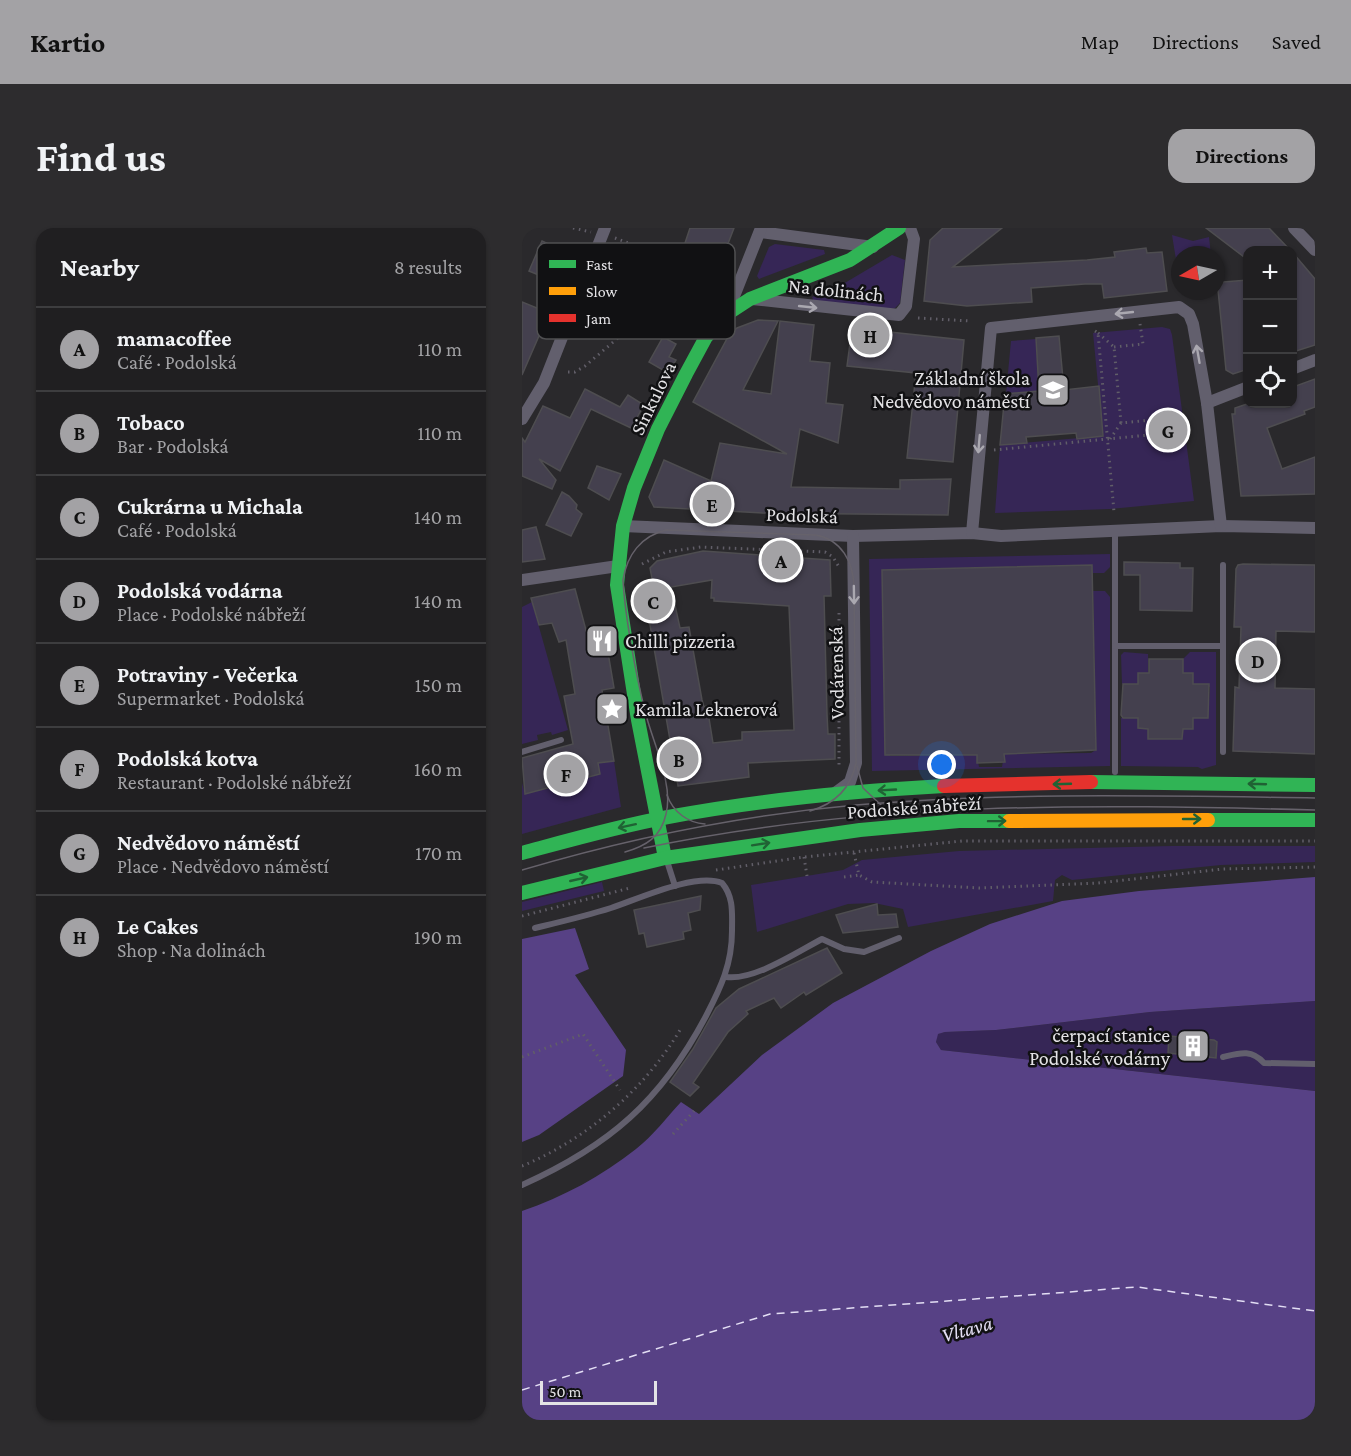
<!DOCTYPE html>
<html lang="en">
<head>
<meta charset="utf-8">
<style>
	body { margin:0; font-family:"Crimson Pro",serif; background:#2d2c2e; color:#f1f3f6 }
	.controls { position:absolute; right:18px; top:18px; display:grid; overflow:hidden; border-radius:12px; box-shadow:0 2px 4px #0004 }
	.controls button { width:54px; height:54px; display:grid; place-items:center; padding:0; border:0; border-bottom:2px solid #3d3d3f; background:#201f21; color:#f1f3f6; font:30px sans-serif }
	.compass { position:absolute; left:649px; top:18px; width:54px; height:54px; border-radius:50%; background:#201f21; box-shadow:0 2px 4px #0004; rotate:261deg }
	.scale { position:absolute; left:18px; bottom:15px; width:117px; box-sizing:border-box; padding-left:6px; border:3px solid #e4e3e6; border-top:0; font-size:16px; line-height:21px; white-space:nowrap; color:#e4e3e6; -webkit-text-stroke:4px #111113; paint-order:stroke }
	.you { position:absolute; left:420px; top:537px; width:21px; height:21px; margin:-15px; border:4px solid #fff; border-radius:50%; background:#1a73e8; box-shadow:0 0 0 9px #1a73e833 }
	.badge { display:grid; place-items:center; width:39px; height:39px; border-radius:50%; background:#a3a2a5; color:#111; font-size:20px; font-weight:700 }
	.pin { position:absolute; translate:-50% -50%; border:3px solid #fff; box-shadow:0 2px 6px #0006 }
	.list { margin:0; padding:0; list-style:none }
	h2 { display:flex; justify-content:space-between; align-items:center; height:78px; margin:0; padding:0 24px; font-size:26px }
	h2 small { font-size:20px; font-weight:400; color:#a2a2a5 }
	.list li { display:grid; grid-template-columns:39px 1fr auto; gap:18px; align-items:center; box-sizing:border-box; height:84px; padding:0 24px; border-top:2px solid #3d3d3f }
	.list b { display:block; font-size:22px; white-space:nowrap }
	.list p { margin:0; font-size:20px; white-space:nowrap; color:#a2a2a5 }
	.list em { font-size:20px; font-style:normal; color:#a2a2a5 }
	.icon { flex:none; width:33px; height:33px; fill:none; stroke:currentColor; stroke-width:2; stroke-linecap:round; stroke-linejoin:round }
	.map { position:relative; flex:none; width:793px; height:1192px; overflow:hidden; border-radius:18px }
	header { display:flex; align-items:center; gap:36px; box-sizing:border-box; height:84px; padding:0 30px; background:#a3a2a5; color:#111 }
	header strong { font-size:28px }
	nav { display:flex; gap:33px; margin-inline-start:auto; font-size:21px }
	.intro { display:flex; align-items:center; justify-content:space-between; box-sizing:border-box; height:144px; padding:0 36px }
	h1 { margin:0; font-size:42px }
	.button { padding:15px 27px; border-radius:18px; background:#a3a2a5; color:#111; font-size:21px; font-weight:700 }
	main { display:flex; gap:36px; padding:0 36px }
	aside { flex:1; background:#201f21; border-radius:18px; box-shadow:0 2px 4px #0004 }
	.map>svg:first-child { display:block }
</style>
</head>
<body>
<header>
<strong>Kartio</strong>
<nav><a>Map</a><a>Directions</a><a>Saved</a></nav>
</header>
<div class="intro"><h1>Find us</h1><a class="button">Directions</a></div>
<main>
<aside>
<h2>Nearby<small>8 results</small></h2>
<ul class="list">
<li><span class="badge">A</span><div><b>mamacoffee</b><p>Café · Podolská</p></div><em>110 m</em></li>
<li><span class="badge">B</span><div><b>Tobaco</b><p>Bar · Podolská</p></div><em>110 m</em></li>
<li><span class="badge">C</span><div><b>Cukrárna u Michala</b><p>Café · Podolská</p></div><em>140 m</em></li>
<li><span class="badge">D</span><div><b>Podolská vodárna</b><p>Place · Podolské nábřeží</p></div><em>140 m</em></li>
<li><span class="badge">E</span><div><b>Potraviny - Večerka</b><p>Supermarket · Podolská</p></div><em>150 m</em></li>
<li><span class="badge">F</span><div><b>Podolská kotva</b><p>Restaurant · Podolské nábřeží</p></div><em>160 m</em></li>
<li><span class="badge">G</span><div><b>Nedvědovo náměstí</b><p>Place · Nedvědovo náměstí</p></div><em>170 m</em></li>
<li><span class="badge">H</span><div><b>Le Cakes</b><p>Shop · Na dolinách</p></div><em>190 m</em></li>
</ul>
</aside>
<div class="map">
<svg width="793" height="1192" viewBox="0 0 793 1192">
	<rect width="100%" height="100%" fill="#2a292c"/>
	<!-- green -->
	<g fill="#362656">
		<path d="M650 7 671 13 687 9 689 27H658V56Z"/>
		<path d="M253 16 302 22 303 26 237 51 235 48 247 19Z"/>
		<path d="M370 27 383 32 378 75 373 80 365 82 292 74 290 69 321 56Z"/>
		<path d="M640 99 648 101 650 107 672 273 588 281 473 285 478 217 581 208 571 105Z"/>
		<path d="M514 111 517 163 484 166 489 113Z"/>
		<path d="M588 326V339L582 345H571L570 338 565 337 360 342 368 528 455 527 457 539H480L482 526 569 525 574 522 571 363H583L588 369V538L350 543 347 331Z"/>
		<path d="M10 374 46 502 30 507 29 504 15 507 16 512 0 516V379Z"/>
		<path d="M602 424 626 426V445H616V456H600L599 427Z"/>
		<path d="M668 424H694V537L680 541 676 539 599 538V490H616V500L626 501 627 511H660L661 501H671V490H686L688 459 671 456V446L661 445V431Z"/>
		<path d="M92 533 99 579 0 606V555L3 566 78 546 76 535Z"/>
		<path d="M649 618H793V634L699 637 550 652 540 647 533 652 531 673 386 699 381 681 352 675 326 676 235 704 229 657 321 642 340 632 437 623Z"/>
		<path d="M80 654 82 663 0 683V674Z"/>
		<path d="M793 773V863L419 822 414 814 415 806 423 804 474 802 628 784Z"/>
	</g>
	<!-- water -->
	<g fill="#574185">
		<path d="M793 649V773L628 784 474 802 423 804 416 806 414 814 419 822 793 863V1192H0V983C41 969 80 948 114 921 131 908 145 889 159 874L177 886 240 827 311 775 409 723 468 696 540 673 617 663Z"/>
		<path d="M53 700 67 741 53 747 104 822 101 848 17 907 0 914V711Z"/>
	</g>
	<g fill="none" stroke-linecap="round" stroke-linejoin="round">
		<!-- ferry -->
		<path stroke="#e3def4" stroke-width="1.5" stroke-dasharray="8 6" stroke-linecap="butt" d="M0 1162 248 1086 615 1059 793 1083"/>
	</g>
	<!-- building -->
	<g fill="#44404e" stroke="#4e4d50" stroke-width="1.5" fill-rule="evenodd">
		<path d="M168 0H212L194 47 164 29 166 16 163 15Z"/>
		<path d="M421 0H480L431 39 565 32 593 29 592 24 624 20 625 25 640 24 645 63 582 70 580 56H563L509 60 510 74 445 78 402 73 408 12Z"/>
		<path d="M684 0H747L768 22H726V32Z"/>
		<path d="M20 13 37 21 24 50 7 43Z"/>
		<path d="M771 25 793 51V117L771 124Z"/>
		<path d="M726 52V98H723L726 141 711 146 704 142 696 62 701 54Z"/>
		<path d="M0 74 27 85 0 147Z"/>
		<path d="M236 92 256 93 221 162 249 166 258 93 292 97 288 133 308 135 304 175 321 177 316 215 278 201 269 259 378 261V252L429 251 426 287 241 285 132 279 127 269 142 232 189 253 198 215 265 226 171 174 207 107 215 100Z"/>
		<path d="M330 100 442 112 431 234 385 230 394 145 325 138Z"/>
		<path d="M537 108 542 162 577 158 581 208 555 211 554 205 504 209 505 215 478 217 483 166 517 163 514 110Z"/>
		<path d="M141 109 154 116 147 129 154 132 146 145 127 134Z"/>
		<path d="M793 151V179L782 183 783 186 745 200 760 241 793 229V266L719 268 710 186H713V180L725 176H771V159Z"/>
		<path d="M63 161 98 179 106 167 122 177 109 200 69 181 38 243 17 231 34 252 30 261 0 248V210L3 214 21 178 48 190Z"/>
		<path d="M75 238 99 246 87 272 66 260Z"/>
		<path d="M40 264 47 268 55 277 54 281 60 286 49 308 24 297Z"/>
		<path d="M14 299 23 331 0 334V302Z"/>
		<path d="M181 323 308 332 309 368H302L305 486 306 506H313V531L226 535 227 549 156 558 123 368 133 366 128 340 135 333ZM190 352 189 370H192V373L267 378 272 502 220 504V512L191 515 185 478 182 479 180 472 167 399 158 400 149 359Z"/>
		<path d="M602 334 658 335V340H671L670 383 618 382V347H602Z"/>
		<path d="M721 336 793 337V404L754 403 753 460 793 461V526L711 523 713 459 717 460 719 399H712L714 341 716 337Z"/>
		<path d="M570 337 574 522 482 526 483 534 455 535V527H363L360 342Z"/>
		<path d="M53 361 65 406 82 401 92 460 80 462 92 533 76 535 78 546 3 566 0 530 51 516 42 468 53 466 44 412 37 414 30 395 17 397 9 370Z"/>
		<path d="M627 431H661V445H671V456H687L686 490H671V501H661L660 511H626V501L616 500V490H601L599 487 601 456H616V445H627Z"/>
		<path d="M179 668 178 682 166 685 169 702 161 704 162 711 125 719 122 705 117 706 112 682Z"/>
		<path d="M355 676 356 687 374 686 376 699 321 705 314 687Z"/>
		<path d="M305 720 320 745 284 767 282 764 259 780 252 770 224 783 226 786 206 804 171 855 177 859 168 868 148 854 171 821 194 780 217 761Z"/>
		<path d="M647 808 692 812 695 814 694 830 646 825Z"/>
	</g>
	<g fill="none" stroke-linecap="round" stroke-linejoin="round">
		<!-- path -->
		<g stroke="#615e68" stroke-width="3" stroke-dasharray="1.5 4.5" stroke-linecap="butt">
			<path d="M51 0 69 4"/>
			<path d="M93 10 173 40 194 51"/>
			<path d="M396 90 448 93"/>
			<path d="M573 103 576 105 592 284"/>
			<path d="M576 105 592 119 599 195"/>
			<path d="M592 119 621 116 618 96"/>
			<path d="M46 144H53L63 138 143 70 173 40"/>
			<path d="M588 211 599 195 650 190 665 203"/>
			<path d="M472 222 668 203"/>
			<path d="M120 336 144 324 179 319 303 324 311 329 317 339"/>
			<path d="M317 385V540"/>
			<path d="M332 625 337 647 350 654 458 660 576 655 701 641 793 639"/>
			<path d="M282 629 285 648"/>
			<path d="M194 642 282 629 440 613H793"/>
			<path d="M322 649 337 647"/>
			<path d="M0 688 108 660"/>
			<path d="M0 829 61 806 98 862"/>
			<path d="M151 906 172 883"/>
			<path d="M0 938C65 911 122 862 158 802"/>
		</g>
		<!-- lane -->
		<g stroke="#625f6d" stroke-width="6">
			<path d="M593 303V544"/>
			<path d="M593 418H701"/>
			<path d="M0 524 39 512"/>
			<path d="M701 524V337"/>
			<path d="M144 630 153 658"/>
			<path d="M204 749C232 753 275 724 300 711L322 721 342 724 377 710"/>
			<path d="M701 829C718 825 729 821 742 835L793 836"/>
			<path d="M0 957C87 918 139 873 184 788 199 759 210 736 210 703 210 686 212 669 200 655 174 644 116 671 89 680 64 688 38 694 13 700"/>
		</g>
		<!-- street -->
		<g stroke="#625f6d" stroke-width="12">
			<path d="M772 0 793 22"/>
			<path d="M238 4 351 19"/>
			<path d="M230 71 377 87 384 78 392 11 388 0"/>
			<path d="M205 86 239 0"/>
			<path d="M770 141 793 132"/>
			<path d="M685 175 726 159"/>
			<path d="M0 191 22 155 83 0"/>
			<path d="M101 298 331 308 450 305 479 308 699 298 793 300"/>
			<path d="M450 305 469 100 657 79 667 86 671 96 685 175 699 298"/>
			<path d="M0 352 96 338"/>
			<path d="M313 565 328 554 334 535 331 308"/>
		</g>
		<!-- fast -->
		<g stroke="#30b455" stroke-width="14">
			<path d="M569 554 793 557"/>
			<path d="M686 592H793"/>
			<path d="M0 625C48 612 97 598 146 589 237 572 329 563 422 558"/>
			<path d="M143 630 116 492 95 357 101 298 112 260 136 201 164 146 184 109 205 86 228 71 328 32 377 0"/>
			<path d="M0 665 143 630 338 602 437 593H487"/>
		</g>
		<!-- slow -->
		<path stroke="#ff9f0a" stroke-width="14" d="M487 593 686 592"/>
		<!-- jam -->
		<path stroke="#e5322d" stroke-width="14" d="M422 558 569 554"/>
		<!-- tram -->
		<g stroke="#66626b" stroke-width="1.5">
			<path d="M335 538 341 560 359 577"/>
			<path d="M145 567C151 584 166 595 183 596"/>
			<path d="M122 620C346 573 566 576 793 582"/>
			<path d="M103 624C124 618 139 609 144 586 152 556 130 513 123 483 114 447 103 389 101 352 105 327 119 308 144 302L294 307C320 312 331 334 332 358L334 535C329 560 312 576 288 583"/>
			<path d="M0 642C108 610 222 587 334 577 486 564 641 568 793 570"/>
		</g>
	</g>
	<!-- one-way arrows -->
	<defs><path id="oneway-shaft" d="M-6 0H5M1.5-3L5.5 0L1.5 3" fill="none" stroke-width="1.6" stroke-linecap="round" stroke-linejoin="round" transform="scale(1.5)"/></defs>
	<g stroke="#aaa8b0">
		<use href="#oneway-shaft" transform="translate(286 79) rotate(6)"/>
		<use href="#oneway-shaft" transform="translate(602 85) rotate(174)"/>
		<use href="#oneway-shaft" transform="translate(676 126) rotate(-100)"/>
		<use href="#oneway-shaft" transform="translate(457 216) rotate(95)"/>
		<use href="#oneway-shaft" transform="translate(332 367) rotate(89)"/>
	</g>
	<g stroke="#206234">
		<use href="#oneway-shaft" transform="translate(540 556) rotate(178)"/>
		<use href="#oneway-shaft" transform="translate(735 556) rotate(-178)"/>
		<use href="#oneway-shaft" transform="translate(365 562) rotate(177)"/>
		<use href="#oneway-shaft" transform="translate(670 591)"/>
		<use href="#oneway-shaft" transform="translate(475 593) rotate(-1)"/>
		<use href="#oneway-shaft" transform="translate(105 598) rotate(168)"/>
		<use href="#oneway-shaft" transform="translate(239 616) rotate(-9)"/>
		<use href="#oneway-shaft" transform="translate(57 651) rotate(-13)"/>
	</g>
	<!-- icons -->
	<defs>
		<symbol id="school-square" viewBox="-11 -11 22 22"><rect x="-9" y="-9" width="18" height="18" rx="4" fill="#a3a2a5" stroke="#111113"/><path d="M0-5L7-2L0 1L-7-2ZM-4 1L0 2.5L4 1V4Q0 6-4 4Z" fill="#fff"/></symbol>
		<symbol id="restaurant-square" viewBox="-11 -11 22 22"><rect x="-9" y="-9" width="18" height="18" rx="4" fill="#a3a2a5" stroke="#111113"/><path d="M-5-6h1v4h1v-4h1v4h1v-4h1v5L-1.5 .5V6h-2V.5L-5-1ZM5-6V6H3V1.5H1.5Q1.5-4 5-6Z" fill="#fff"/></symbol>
		<symbol id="sight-square" viewBox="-11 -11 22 22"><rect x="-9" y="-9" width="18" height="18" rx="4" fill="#a3a2a5" stroke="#111113"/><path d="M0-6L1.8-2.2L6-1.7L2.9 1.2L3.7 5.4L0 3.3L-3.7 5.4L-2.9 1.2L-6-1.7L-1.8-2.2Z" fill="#fff"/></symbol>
		<symbol id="building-square" viewBox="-11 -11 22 22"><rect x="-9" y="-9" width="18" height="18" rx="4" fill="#a3a2a5" stroke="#111113"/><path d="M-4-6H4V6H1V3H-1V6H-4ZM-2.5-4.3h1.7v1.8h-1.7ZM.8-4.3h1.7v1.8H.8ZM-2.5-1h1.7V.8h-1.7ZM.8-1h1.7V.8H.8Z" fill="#fff"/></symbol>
	</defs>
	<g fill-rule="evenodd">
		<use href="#school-square" x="512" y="143" width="38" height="38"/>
		<use href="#restaurant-square" x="61" y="394" width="38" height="38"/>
		<use href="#sight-square" x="71" y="462" width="38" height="38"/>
		<use href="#building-square" x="652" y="799" width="38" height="38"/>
	</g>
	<g text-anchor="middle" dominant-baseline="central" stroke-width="5" stroke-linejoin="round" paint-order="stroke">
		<!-- street labels -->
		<g font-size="20" fill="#e4e3e6" stroke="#111113">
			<text transform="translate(314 62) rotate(6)">Na dolinách</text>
			<text transform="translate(131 170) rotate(-64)">Sinkulova</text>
			<text transform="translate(280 287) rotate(2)">Podolská</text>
			<text transform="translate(314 445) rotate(-91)">Vodárenská</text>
			<text transform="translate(392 579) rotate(-4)">Podolské nábřeží</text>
		</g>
		<!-- poi labels -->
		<g font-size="20" fill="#e4e3e6" stroke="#111113" text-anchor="end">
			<text x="508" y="150">Základní škola<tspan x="508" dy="23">Nedvědovo náměstí</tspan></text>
			<text x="103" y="413" text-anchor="start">Chilli pizzeria</text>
			<text x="113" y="481" text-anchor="start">Kamila Leknerová</text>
			<text x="648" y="807">čerpací stanice<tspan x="648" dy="23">Podolské vodárny</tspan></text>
		</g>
		<!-- water labels -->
		<g font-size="21" font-style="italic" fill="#e3def4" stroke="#111113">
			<text transform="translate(445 1101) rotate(-15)">Vltava</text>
		</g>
	</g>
	<!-- legend -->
	<rect x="15" y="15" width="198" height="96" rx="9" fill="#111113" stroke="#505052" stroke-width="1.5"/>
	<rect x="27" y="32" width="27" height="8" fill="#30b455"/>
	<rect x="27" y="59" width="27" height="8" fill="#ff9f0a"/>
	<rect x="27" y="86" width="27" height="8" fill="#e5322d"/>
	<g font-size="16" fill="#e4e3e6">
		<text x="64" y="42">Fast</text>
		<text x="64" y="69">Slow</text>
		<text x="64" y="96">Jam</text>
	</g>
</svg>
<div class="controls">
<button>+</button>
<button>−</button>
<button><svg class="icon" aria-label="locate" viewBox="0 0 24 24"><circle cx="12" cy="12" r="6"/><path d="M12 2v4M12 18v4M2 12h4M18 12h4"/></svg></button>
</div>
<svg class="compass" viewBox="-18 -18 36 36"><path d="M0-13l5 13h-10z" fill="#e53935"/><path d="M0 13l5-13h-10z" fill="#a2a2a5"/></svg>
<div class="scale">50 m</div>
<div class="you"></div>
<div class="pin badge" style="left:259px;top:332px">A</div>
<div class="pin badge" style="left:157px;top:531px">B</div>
<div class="pin badge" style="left:131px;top:373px">C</div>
<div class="pin badge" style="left:736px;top:432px">D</div>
<div class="pin badge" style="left:190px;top:276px">E</div>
<div class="pin badge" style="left:44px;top:546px">F</div>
<div class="pin badge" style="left:646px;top:202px">G</div>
<div class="pin badge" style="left:348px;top:107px">H</div>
</div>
</main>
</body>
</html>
